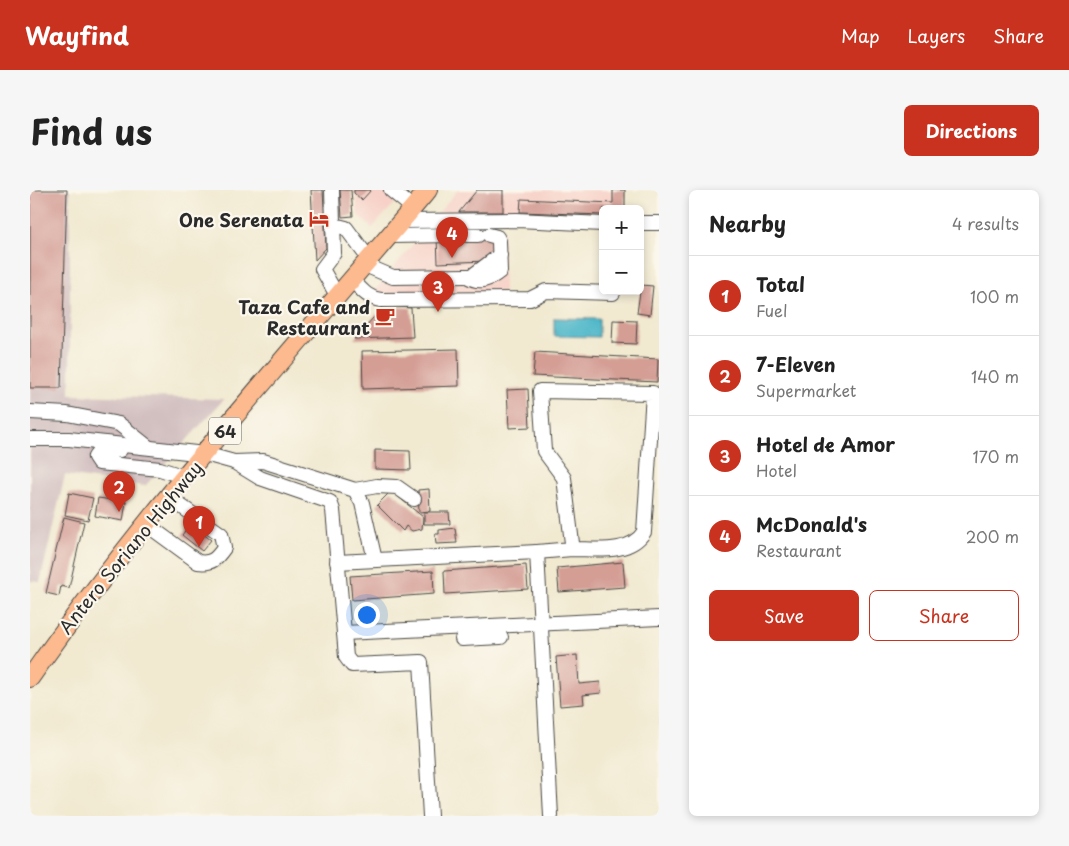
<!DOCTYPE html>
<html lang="en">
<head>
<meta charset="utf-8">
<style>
	body { margin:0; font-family:"Playpen Sans",sans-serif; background:#f6f6f6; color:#222 }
	.controls { position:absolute; right:15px; top:15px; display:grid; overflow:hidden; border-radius:8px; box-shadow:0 2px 8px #0003 }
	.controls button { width:45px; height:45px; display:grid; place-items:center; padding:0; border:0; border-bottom:1px solid #e0e0e0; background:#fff; color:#222; font:25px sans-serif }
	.you { position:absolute; left:336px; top:424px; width:18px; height:18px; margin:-12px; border:4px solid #fff; border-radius:50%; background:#1a73e8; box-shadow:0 0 0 8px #1a73e833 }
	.badge { display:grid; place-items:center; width:32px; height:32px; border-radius:50%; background:#c8321e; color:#fff; font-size:16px; font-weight:700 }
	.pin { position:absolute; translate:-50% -41px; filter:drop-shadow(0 1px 2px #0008) }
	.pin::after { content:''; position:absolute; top:26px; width:18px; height:15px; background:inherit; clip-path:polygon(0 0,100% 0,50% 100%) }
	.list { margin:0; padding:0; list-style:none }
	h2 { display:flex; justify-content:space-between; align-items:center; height:65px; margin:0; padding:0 20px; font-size:21px }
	h2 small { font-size:16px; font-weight:400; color:#767676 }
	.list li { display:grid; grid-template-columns:32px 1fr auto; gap:15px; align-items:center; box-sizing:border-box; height:80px; padding:0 20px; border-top:1px solid #e0e0e0 }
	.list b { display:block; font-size:19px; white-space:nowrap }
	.list p { margin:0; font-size:16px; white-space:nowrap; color:#767676 }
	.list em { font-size:16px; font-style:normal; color:#767676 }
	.actions { display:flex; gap:10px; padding:15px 20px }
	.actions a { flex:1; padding:11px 0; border:1px solid #c8321e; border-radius:8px; text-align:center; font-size:18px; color:#c8321e }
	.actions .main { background:#c8321e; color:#fff }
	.map { position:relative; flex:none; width:629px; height:626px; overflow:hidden; border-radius:8px }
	header { display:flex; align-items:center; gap:30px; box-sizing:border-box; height:70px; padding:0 25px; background:#c8321e; color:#fff }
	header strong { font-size:24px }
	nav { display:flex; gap:28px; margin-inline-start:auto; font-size:18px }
	.intro { display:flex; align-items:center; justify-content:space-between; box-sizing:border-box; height:120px; padding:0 30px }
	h1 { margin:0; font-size:35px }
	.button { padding:12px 22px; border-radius:8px; background:#c8321e; color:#fff; font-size:18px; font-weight:700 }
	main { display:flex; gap:30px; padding:0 30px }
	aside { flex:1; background:#fff; border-radius:8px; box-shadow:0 2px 8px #0003 }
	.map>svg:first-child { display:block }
</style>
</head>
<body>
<header>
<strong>Wayfind</strong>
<nav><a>Map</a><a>Layers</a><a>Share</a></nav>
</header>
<div class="intro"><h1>Find us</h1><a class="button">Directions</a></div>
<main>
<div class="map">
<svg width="629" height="626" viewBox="0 0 629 626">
	<rect width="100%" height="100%" fill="#fbf7ec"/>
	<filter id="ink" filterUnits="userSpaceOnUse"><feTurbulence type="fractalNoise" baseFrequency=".02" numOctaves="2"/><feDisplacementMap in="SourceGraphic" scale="10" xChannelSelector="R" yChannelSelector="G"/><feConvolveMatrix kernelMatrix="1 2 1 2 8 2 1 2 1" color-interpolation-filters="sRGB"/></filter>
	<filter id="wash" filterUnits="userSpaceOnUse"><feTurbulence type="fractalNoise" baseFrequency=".0096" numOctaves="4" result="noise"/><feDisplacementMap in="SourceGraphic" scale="20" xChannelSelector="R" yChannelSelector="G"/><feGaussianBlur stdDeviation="1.12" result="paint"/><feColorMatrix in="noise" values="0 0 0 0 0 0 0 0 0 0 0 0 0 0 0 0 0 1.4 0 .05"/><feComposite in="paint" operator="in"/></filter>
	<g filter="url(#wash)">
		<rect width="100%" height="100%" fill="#f1e9d0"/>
		<!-- built -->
		<g fill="#f7d1c7">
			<path d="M326 0H377L342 38 328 25Z"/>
			<path d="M428 0H595V19H573V25L409 22Z"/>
			<path d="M473 39 474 102 342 104 395 40Z"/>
		</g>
		<!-- industrial -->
		<path fill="#d2bfc0" d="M0 0H40V205L194 209 115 296 35 285 10 392 0 391Z"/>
		<!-- water -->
		<path fill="#4ab5c8" stroke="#3a707a" d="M524 128 569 129V147L524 146Z"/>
		<g id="blocks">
			<!-- building -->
			<g fill="#d49e95">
				<path d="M0 0H37L31 198H0Z"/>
				<path d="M281 0H293L296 58 285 70Z"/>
				<path d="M310 0H321L323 26 312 27Z"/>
				<path d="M324 0H341L332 10 324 3Z"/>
				<path d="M447 0H473V22H429Z"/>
				<path d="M583 0H595V19H573V25L490 22 491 9 583 13Z"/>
				<path d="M425 41H459L464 50V64L456 71 408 73 407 48Z"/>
				<path d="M611 95 623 96 620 125 607 123Z"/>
				<path d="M354 116 381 118 383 147 324 149Z"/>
				<path d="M583 130 607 131 606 154 582 153Z"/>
				<path d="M428 159 429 196 333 199 332 161Z"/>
				<path d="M505 162 628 169 627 192 503 186Z"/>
				<path d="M498 199 500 237 479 238 477 200Z"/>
				<path d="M345 260 380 261 381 280 345 279Z"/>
				<path d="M399 299 400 321 389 322 388 300Z"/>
				<path d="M361 301 393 327 392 339 382 341 376 336 373 341 347 315Z"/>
				<path d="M39 303 63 308 58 330 35 325Z"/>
				<path d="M68 308 96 312 93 331 65 326Z"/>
				<path d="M394 322H419L420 334H394Z"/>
				<path d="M34 327 54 332 39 398 31 396 29 406 16 403Z"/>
				<path d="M160 334 181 350 172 361 152 345Z"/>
				<path d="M425 338 427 353 406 354 405 344H409V340Z"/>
				<path d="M593 372 595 397 529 402 527 378Z"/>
				<path d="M496 375 498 399 415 404 414 381Z"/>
				<path d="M403 381 404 404 322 410 320 386Z"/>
				<path d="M547 465 549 494 570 492 571 503 553 505 554 514 530 516 526 467Z"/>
			</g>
		</g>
	</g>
	<g filter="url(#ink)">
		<use href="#blocks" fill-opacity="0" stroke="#494844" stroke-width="1"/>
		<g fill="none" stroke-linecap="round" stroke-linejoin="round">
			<defs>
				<g id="minor">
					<path d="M302 0 304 63 292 79 308 107"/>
					<path d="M361 0 383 18"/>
					<path d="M372 31 487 30 573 34"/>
					<path d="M610 33H629"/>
					<path d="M304 35 316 38 339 69"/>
					<path d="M437 45H448"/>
					<path d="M360 46 425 45"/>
					<path d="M335 75 363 87 437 86H442L470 65"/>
					<path d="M437 86C449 94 459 90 470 81L469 51 467 47 459 45"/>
					<path d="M322 90C331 99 337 108 351 110L500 109 516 101 583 103"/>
					<path d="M0 222 37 224 89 234 118 257"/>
					<path d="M0 249H39L175 264 204 272 230 288 300 312 303 320 314 443 629 428"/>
					<path d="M90 260 68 263 65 267 69 273 130 279 155 287"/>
					<path d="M204 272 233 271 325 300 332 313 345 370"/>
					<path d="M325 300 347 296 367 297 384 309"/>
					<path d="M116 334 168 372C182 374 186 369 194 358L191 344 138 307"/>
					<path d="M507 362 542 359V353L534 288 514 261 510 201 623 203 614 342C599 365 566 359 542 359"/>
					<path d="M307 372 507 362 521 626"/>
					<path d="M314 443 316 467 322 475 391 472 400 626"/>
					<path d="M432 449 471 447"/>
				</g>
				<path id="major" d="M0 488C120 316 263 160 398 0"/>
			</defs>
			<!-- minor casing -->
			<use href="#minor" stroke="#494844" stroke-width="16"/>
			<!-- major casing -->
			<use href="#major" stroke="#494844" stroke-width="20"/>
			<!-- minor -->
			<use href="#minor" stroke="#fff" stroke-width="14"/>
			<!-- major -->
			<use href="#major" stroke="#fcba8e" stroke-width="18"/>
		</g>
	</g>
	<!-- icons -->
	<defs>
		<symbol id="hotel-bare" viewBox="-9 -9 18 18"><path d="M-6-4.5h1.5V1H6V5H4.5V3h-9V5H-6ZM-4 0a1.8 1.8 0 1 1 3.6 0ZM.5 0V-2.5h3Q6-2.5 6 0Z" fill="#c8321e" stroke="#fbf7ec" stroke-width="2.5" paint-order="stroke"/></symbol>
		<symbol id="cafe-bare" viewBox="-9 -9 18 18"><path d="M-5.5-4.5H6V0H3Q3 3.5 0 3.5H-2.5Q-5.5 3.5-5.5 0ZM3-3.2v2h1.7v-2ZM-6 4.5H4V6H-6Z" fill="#c8321e" stroke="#fbf7ec" stroke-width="2.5" paint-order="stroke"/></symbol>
	</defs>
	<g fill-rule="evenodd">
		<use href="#hotel-bare" x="275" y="15" width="28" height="28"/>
		<use href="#cafe-bare" x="341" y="112" width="28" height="28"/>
	</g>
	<g text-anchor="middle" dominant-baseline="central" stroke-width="4.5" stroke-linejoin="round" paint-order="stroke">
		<!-- shield labels -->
		<rect fill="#fbf7ec" stroke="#696865" stroke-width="1" x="179" y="227.5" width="32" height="27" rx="4"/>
		<g font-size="16" font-weight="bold" fill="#2b2b2b">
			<text x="195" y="241">64</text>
		</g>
		<!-- poi labels -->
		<g font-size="18" font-weight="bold" fill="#2b2b2b" stroke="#fbf7ec" text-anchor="end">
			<text x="274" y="29">One Serenata</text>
			<text x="340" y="116">Taza Cafe and<tspan x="340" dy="21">Restaurant</tspan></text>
		</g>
		<!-- street labels -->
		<g font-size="18" fill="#2b2b2b" stroke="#fbf7ec">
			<text transform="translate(100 357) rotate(-51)">Antero Soriano Highway</text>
		</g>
	</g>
</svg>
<div class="controls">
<button>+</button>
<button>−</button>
</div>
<div class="you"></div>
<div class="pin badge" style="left:169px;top:357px">1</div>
<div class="pin badge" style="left:89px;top:322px">2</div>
<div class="pin badge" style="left:408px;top:122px">3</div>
<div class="pin badge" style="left:422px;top:68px">4</div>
</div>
<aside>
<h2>Nearby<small>4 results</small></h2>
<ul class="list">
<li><span class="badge">1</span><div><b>Total</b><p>Fuel</p></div><em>100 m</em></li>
<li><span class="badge">2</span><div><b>7-Eleven</b><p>Supermarket</p></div><em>140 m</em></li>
<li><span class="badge">3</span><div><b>Hotel de Amor</b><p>Hotel</p></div><em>170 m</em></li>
<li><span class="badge">4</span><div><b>McDonald's</b><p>Restaurant</p></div><em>200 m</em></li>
</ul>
<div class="actions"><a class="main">Save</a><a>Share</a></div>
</aside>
</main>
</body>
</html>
